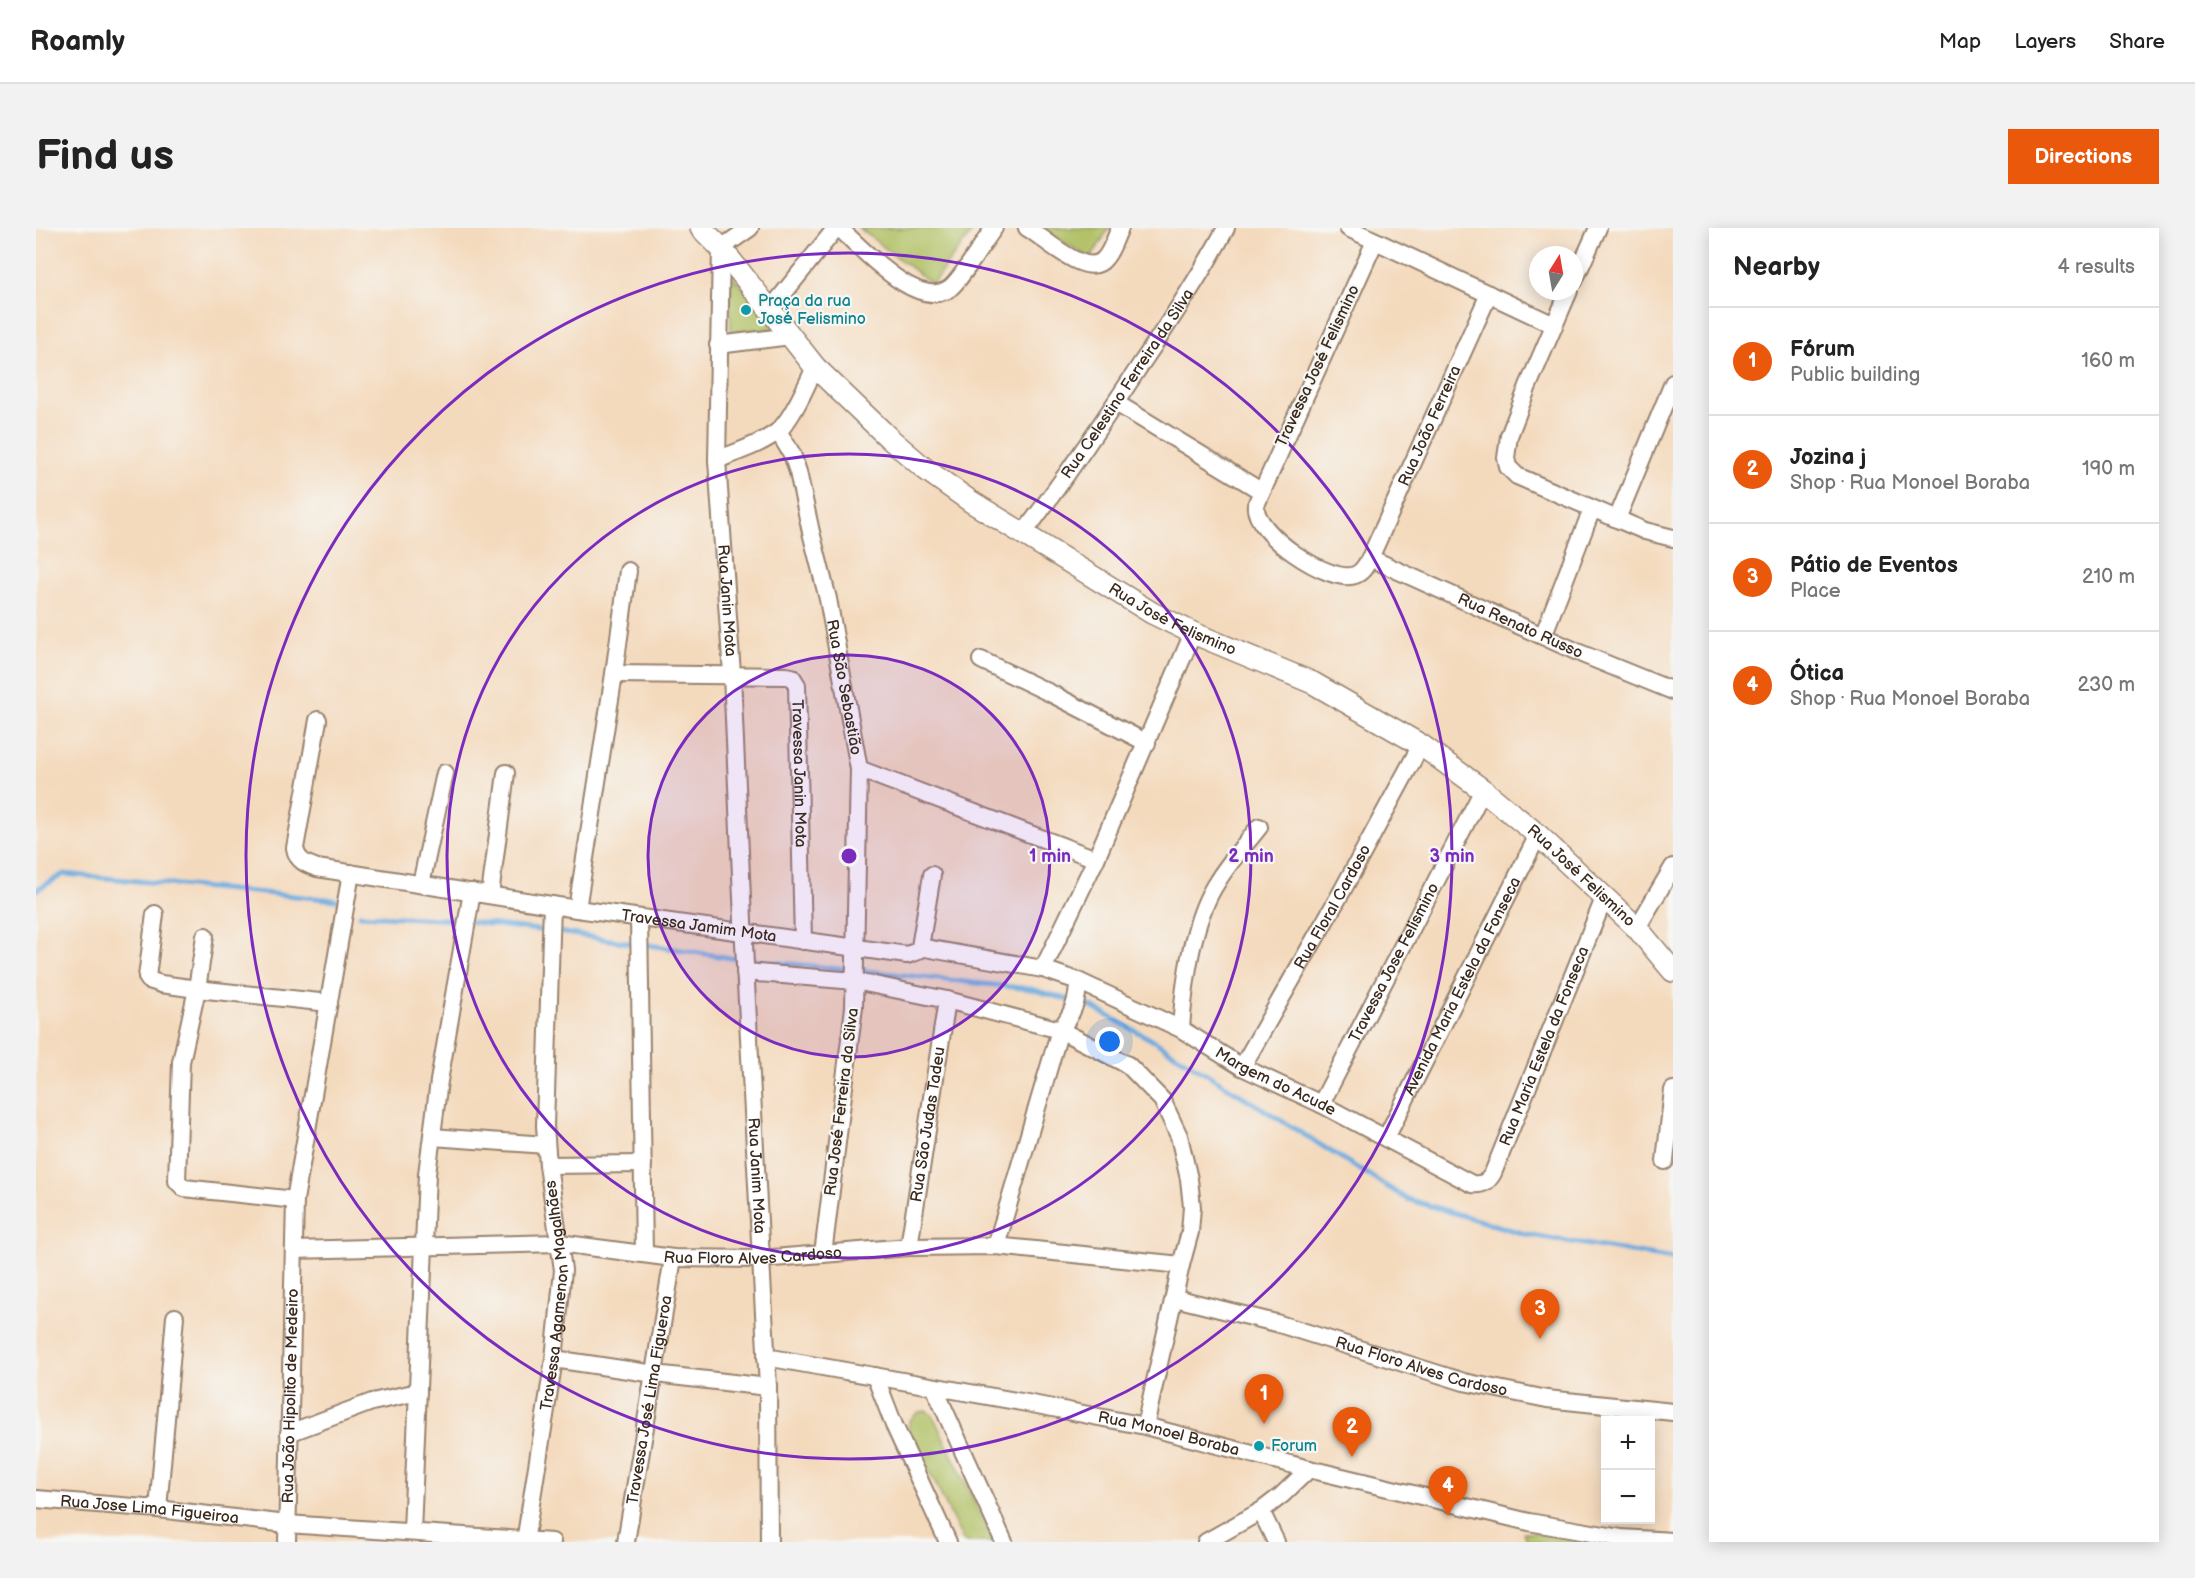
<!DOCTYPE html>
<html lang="en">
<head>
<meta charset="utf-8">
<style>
	body { margin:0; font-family:"Balsamiq Sans",sans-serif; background:#f2f2f2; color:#222 }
	.controls { position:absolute; right:18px; bottom:18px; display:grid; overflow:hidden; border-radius:0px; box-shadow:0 3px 15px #0003 }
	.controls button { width:54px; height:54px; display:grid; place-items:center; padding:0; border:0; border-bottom:2px solid #e0e0e0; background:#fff; color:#222; font:30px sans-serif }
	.compass { position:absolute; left:1493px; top:18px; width:54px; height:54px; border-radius:50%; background:#fff; box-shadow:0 3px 15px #0003; rotate:11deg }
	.you { position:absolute; left:1074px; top:814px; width:21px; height:21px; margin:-15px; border:4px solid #fff; border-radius:50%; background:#1a73e8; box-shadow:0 0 0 9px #1a73e833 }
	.badge { display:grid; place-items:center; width:39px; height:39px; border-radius:50%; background:#ea580c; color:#fff; font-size:20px; font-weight:700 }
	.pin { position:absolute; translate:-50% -50px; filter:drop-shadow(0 2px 3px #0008) }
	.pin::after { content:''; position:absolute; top:32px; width:21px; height:18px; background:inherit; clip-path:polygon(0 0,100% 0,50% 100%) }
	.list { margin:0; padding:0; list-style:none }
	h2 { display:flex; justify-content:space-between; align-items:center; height:78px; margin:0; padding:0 24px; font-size:26px }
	h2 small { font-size:20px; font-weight:400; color:#767676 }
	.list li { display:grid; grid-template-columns:39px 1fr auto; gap:18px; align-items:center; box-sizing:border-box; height:108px; padding:0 24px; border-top:2px solid #e0e0e0 }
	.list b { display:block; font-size:22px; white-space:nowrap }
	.list p { margin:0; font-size:20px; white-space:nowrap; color:#767676 }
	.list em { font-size:20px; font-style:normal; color:#767676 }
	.map { position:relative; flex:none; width:1637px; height:1314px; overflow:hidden; border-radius:0px }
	header { display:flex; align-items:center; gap:36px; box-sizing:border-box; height:84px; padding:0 30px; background:#fff; border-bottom:2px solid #e0e0e0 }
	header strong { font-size:28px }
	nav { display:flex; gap:33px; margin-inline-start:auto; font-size:21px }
	.intro { display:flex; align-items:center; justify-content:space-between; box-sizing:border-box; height:144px; padding:0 36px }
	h1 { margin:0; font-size:42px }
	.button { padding:15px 27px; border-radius:0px; background:#ea580c; color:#fff; font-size:21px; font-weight:700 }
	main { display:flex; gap:36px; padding:0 36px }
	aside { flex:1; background:#fff; border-radius:0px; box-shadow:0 3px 15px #0003 }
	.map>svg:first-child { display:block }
</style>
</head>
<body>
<header>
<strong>Roamly</strong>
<nav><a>Map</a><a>Layers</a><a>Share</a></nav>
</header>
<div class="intro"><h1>Find us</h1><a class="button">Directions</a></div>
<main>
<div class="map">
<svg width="1637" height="1314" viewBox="0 0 1637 1314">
	<rect width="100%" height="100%" fill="#f6f6f2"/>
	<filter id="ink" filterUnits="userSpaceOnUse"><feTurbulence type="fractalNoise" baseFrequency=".0167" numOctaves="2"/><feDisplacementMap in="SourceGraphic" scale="12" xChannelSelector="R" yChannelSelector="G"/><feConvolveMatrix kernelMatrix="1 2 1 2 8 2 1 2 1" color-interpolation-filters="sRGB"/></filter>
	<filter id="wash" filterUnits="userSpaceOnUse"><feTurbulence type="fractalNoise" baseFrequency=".008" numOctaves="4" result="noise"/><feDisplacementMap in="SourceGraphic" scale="24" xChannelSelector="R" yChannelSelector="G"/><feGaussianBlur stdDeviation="1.35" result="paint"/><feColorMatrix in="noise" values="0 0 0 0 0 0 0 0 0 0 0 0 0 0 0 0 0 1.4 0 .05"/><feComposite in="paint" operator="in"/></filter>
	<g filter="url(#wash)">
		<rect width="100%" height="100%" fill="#f4dabd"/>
		<!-- green -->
		<g fill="#b0c063" stroke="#767540" stroke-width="1.5">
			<path d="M823 0H939L896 56Z"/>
			<path d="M1003 0H1073L1055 30Z"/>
			<path d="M693 45 745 100 695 104Z"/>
			<path d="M891 1183 897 1188 958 1314H928L873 1202V1193L883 1184Z"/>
			<path d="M1487 1304 1575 1314H1491Z"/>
		</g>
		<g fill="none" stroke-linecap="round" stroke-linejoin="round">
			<!-- stream -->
			<g stroke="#6caade" stroke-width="5">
				<path d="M0 662 28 646 300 672"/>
				<path d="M324 687 423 692"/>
				<path d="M436 694 510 703"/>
				<path d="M522 704 600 716"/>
				<path d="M607 716 695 730 815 742"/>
				<path d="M821 742 995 761 1054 778 1118 813 1371 971 1489 1006 1637 1031"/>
			</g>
		</g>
	</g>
	<g filter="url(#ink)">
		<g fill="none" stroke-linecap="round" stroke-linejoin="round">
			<defs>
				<g id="minor">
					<path id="s1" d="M714 0 685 20 681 232 696 446 709 737 732 1159 733 1314"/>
					<path d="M803 0C825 19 882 84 914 60 925 52 948 13 958 0"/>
					<path d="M991 0C1008 9 1052 53 1069 30 1076 22 1079 10 1084 0"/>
					<path d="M1312 0 1518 97"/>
					<path id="s2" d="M1339 13 1220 277C1216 304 1294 357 1319 347 1327 344 1330 337 1334 330L1453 66"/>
					<path d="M1538 53 1562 0"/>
					<path d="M1533 63 1492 158 1473 208 1470 230 1472 239 1481 248 1609 303 1637 310"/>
					<path d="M735 81 800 0"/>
					<path d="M682 117 755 108"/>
					<path d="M1080 175 1225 263"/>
					<path id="s3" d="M742 203 756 226 762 244 775 304 792 371 823 541 818 779 787 1026"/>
					<path d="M681 232C700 224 724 217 741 204 755 193 771 157 779 139"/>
					<path d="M1581 291 1637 155"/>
					<path id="s4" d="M987 306C1029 251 1067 194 1105 136 1135 92 1165 47 1190 0"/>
					<path id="s5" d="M1334 330 1546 426 1637 463"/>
					<path d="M1507 408 1556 281"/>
					<path d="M945 432 1016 466 1111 515"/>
					<path id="s6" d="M578 446 750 448 756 449 761 457 767 713"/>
					<path id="s7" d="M282 492 259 620C261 633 270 636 281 640L541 681 871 727 882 723 884 719 896 647"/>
					<path d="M823 541 1060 631"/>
					<path d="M385 656 409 545"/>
					<path d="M454 667 470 545"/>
					<path d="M541 681 578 446 592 343"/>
					<path d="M119 686 111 749 113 752 125 756 161 761 293 775"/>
					<path d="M603 690 608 1026"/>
					<path d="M1601 700 1637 639"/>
					<path d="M169 708 161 761 145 834 141 953 148 960 259 972"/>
					<path d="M884 719 1007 741 1042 753C1042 774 1036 786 1024 802L960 1018"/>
					<path d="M1007 741 1060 631 1157 405"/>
					<path d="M709 744 819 753 911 772 1024 802 1092 837 1126 872 1143 908 1153 951 1156 979 1154 1004 1145 1037"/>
					<path id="s8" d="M1042 753 1145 801 1206 839 1285 876 1436 956C1447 957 1452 954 1457 945L1569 668"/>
					<path d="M1145 801C1148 756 1156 692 1181 654 1193 634 1209 617 1223 599"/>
					<path id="s9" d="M1206 839 1305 665 1385 517"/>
					<path id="s10" d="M1285 876 1447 562"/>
					<path d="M396 909 510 917"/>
					<path id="s11" d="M1350 910 1502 607"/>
					<path d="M1629 933 1637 862"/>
					<path d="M512 937 607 936"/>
					<path id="s12" d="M873 1019 911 772"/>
					<path id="s13" d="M258 1022 523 1015 637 1030 725 1031 873 1019 960 1018 1145 1037 1109 1198"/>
					<path id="s14" d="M1139 1070 1240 1095 1428 1154 1511 1171 1637 1184"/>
					<path id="s15" d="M730 1129 991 1175 1109 1198 1273 1241 1493 1294 1585 1310 1637 1313"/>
					<path d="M518 1131 619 1146 732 1159"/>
					<path d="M839 1148 858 1197 912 1314"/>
					<path d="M898 1159 968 1314"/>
					<path d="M253 1205 336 1174 382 1164"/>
					<path id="s16" d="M0 1271 122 1281 251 1296 516 1314"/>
					<path d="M122 1281 139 1089"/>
					<path d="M1225 1283 1240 1314"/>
					<path d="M376 1304 391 946 403 853 436 664"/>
					<path id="s17" d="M251 1314 259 972 315 645"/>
					<path id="s18" d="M489 1314 518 1131 527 1042 512 937 509 898 516 677"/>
					<path id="s19" d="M590 1314 637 1030"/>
					<path d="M1170 1314 1225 1283 1246 1267 1273 1241"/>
				</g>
				<g id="tertiary">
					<path id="s20" d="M665 0 685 20 779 139 853 210 889 241 934 273 1116 385 1157 405 1277 455 1385 517 1447 562 1502 607 1601 700 1637 743"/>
				</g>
			</defs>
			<!-- minor casing -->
			<use href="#minor" stroke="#98826e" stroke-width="20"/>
			<!-- tertiary casing -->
			<use href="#tertiary" stroke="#98826e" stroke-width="24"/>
			<!-- minor -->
			<use href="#minor" stroke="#fff" stroke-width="16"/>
			<!-- tertiary -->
			<use href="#tertiary" stroke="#fff" stroke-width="21"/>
		</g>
	</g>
	<!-- distance rings -->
	<circle cx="813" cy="628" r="201" fill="#7b2cbf" fill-opacity=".12"/>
	<g fill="none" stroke="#7b2cbf" stroke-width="3">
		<circle cx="813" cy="628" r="201"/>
		<circle cx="813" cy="628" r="402"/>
		<circle cx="813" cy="628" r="603"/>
	</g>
	<!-- markers -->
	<g fill="#0f9aa8" stroke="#f6f6f2" stroke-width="2">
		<circle cx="710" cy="82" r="6"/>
		<circle cx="1223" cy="1218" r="6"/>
	</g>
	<g text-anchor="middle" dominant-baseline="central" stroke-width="4.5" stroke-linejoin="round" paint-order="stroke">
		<!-- culture labels -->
		<g font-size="16" fill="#0d838f" stroke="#f6f6f2" text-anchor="start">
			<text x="722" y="73">Praça da rua<tspan x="722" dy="18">José Felismino</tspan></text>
			<text x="1235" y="1218">Forum</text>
		</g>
		<!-- street labels -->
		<g font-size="16" fill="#3b2a1e" stroke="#f6f6f2">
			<text transform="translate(1282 138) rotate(-65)">Travessa José Felismino</text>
			<text stroke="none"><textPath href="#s4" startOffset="183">Rua Celestino Ferreira da Silva</textPath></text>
			<text stroke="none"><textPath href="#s2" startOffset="588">Rua João Ferreira</textPath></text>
			<text stroke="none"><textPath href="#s1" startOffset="388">Rua Janin Mota</textPath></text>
			<text stroke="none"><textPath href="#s20" startOffset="620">Rua José Felismino</textPath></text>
			<text stroke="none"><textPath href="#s5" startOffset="165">Rua Renato Russo</textPath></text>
			<text stroke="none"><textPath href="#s3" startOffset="266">Rua São Sebastião</textPath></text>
			<text stroke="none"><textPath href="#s6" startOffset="276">Travessa Janin Mota</textPath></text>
			<text stroke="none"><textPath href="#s20" startOffset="1106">Rua José Felismino</textPath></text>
			<text stroke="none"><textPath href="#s9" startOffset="184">Rua Floral Cardoso</textPath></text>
			<text stroke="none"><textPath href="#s7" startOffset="548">Travessa Jamim Mota</textPath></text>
			<text stroke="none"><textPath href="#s10" startOffset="159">Travessa Jose Felismino</textPath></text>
			<text stroke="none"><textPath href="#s11" startOffset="170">Avenida Maria Estela da Fonseca</textPath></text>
			<text stroke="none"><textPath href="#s8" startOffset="606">Rua Maria Estela da Fonseca</textPath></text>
			<text stroke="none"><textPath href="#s8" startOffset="222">Margem do Acude</textPath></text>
			<text transform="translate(806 874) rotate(-83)">Rua José Ferreira da Silva</text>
			<text stroke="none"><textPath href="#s12" startOffset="124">Rua São Judas Tadeu</textPath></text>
			<text stroke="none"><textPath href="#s1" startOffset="964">Rua Janim Mota</textPath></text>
			<text stroke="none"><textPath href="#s13" startOffset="460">Rua Floro Alves Cardoso</textPath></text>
			<text stroke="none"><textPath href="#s18" startOffset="249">Travessa Agamenon Magalhães</textPath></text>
			<text stroke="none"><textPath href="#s14" startOffset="256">Rua Floro Alves Cardoso</textPath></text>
			<text stroke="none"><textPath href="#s17" startOffset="146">Rua João Hipolito de Medeiro</textPath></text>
			<text stroke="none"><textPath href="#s19" startOffset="144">Travessa José Lima Figueroa</textPath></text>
			<text stroke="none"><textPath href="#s15" startOffset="410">Rua Monoel Boraba</textPath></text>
			<text stroke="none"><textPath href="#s16" startOffset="114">Rua Jose Lima Figueiroa</textPath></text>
		</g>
	</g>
	<circle cx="813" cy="628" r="9" fill="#7b2cbf" stroke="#f6f6f2" stroke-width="3"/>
	<g font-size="18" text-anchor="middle" font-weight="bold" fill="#7b2cbf" stroke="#f6f6f2" stroke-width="4.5" stroke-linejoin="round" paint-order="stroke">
		<text x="1014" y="634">1 min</text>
		<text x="1215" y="634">2 min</text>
		<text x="1416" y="634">3 min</text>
	</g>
</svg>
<div class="controls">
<button>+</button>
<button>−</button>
</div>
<svg class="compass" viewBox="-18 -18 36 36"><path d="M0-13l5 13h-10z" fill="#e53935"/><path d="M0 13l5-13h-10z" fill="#767676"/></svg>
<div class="you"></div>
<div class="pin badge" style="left:1228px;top:1196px">1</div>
<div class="pin badge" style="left:1316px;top:1229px">2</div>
<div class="pin badge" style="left:1504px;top:1111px">3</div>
<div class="pin badge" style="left:1412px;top:1288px">4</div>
</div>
<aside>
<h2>Nearby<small>4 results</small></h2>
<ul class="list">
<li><span class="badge">1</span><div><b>Fórum</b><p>Public building</p></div><em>160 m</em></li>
<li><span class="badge">2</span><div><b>Jozina j</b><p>Shop · Rua Monoel Boraba</p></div><em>190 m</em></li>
<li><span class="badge">3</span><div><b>Pátio de Eventos</b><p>Place</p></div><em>210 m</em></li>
<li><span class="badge">4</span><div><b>Ótica</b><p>Shop · Rua Monoel Boraba</p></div><em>230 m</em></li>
</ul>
</aside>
</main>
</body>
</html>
